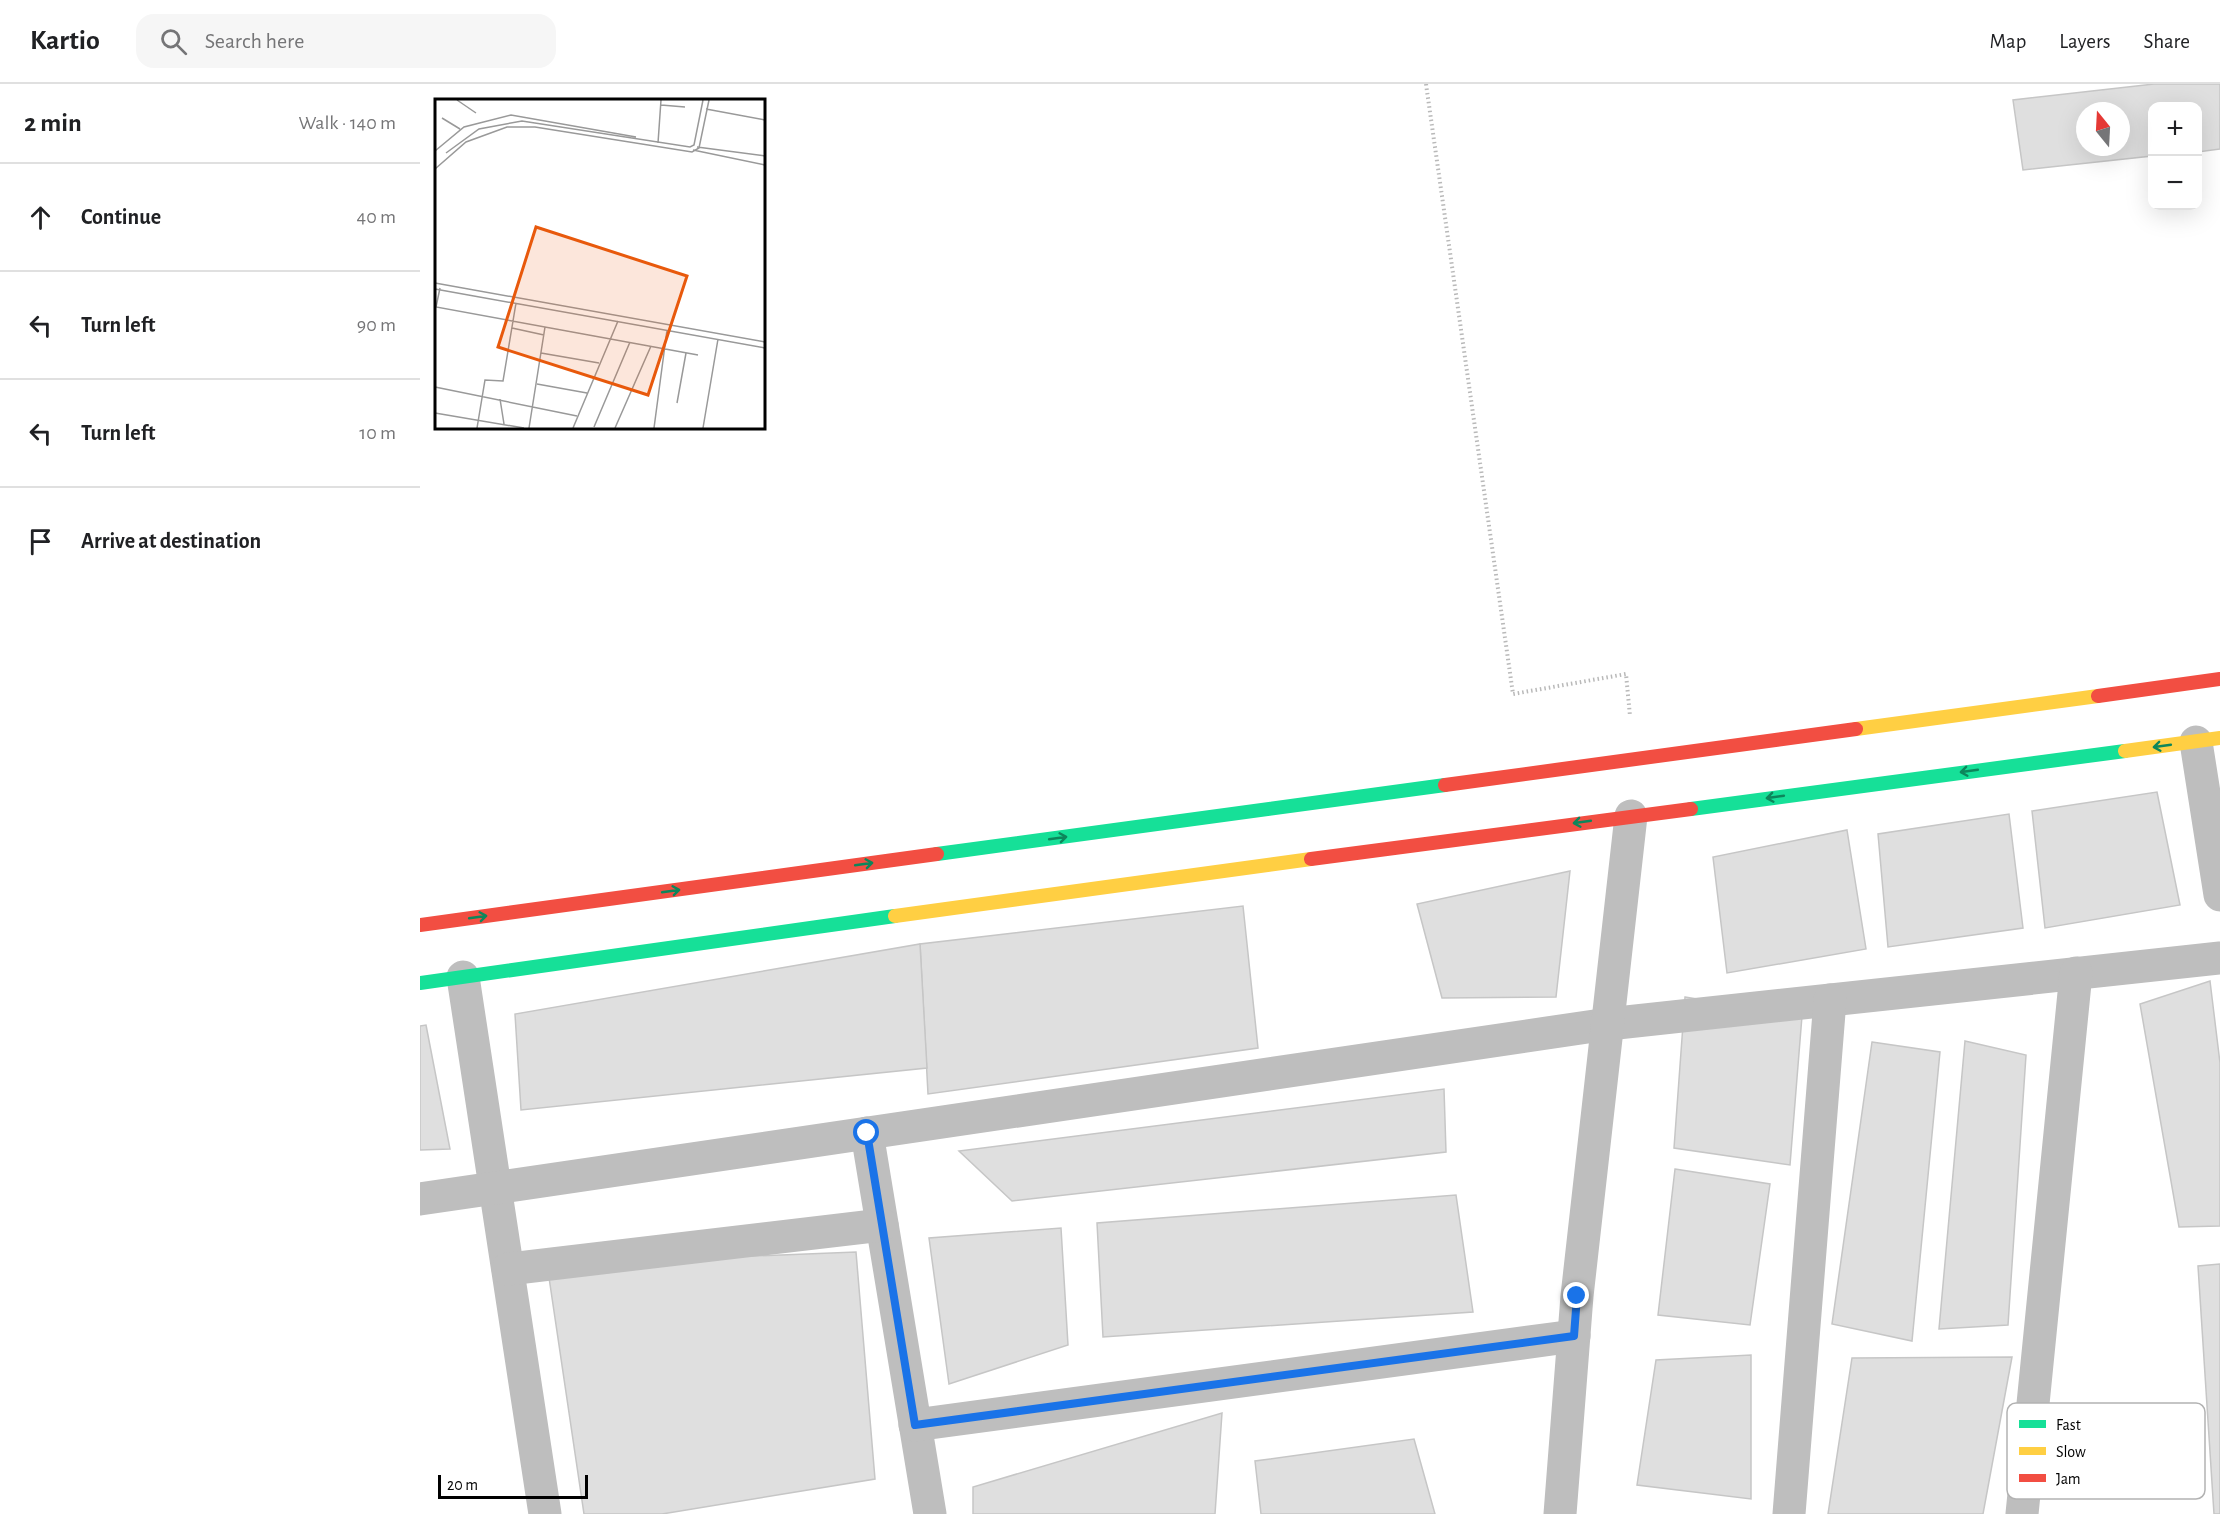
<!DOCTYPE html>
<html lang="en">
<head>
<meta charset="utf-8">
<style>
	body { margin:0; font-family:"Alegreya Sans",sans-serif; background:#f6f6f6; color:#202124 }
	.controls { position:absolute; right:18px; top:18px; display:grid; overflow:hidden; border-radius:12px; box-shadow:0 6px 24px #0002 }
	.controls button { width:54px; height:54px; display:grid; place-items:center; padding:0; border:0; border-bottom:2px solid #e0e0e0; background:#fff; color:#202124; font:30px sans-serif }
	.compass { position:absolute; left:1656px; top:18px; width:54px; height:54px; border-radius:50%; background:#fff; box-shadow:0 6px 24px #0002; rotate:342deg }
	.scale { position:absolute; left:18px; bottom:15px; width:150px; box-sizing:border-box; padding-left:6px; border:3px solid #000; border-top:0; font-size:16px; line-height:21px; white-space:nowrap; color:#000; -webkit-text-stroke:4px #fff; paint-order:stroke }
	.stop { position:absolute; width:18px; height:18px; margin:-14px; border:4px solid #1a73e8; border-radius:50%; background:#fff }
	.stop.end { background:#1a73e8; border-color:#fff; box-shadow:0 2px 6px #0008 }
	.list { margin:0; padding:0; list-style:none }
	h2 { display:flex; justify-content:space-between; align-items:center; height:78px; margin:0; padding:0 24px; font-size:26px }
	h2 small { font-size:20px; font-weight:400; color:#757577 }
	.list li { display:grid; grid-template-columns:39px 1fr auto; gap:18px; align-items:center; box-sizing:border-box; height:108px; padding:0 24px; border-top:2px solid #e0e0e0 }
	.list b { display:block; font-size:22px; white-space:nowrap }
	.list em { font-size:20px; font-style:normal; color:#757577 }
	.icon { flex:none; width:33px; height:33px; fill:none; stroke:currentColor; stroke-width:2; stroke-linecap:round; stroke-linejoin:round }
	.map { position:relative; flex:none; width:1800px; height:1430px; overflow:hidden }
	header { display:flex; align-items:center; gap:36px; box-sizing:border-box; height:84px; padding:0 30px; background:#fff; border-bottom:2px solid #e0e0e0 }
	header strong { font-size:28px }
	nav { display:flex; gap:33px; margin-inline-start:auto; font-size:21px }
	.search { width:420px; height:54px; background:#f6f6f6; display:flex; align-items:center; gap:15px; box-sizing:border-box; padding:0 21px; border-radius:18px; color:#757577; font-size:22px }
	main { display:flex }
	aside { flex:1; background:#fff }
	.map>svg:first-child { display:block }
</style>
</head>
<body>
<header>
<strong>Kartio</strong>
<div class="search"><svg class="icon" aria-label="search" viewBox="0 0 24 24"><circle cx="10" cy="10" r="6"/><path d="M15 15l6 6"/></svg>Search here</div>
<nav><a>Map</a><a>Layers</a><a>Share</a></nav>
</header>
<main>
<aside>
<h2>2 min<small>Walk · 140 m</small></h2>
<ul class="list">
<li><svg class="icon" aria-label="ahead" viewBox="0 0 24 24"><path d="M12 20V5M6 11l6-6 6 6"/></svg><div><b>Continue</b></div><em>40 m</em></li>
<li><svg class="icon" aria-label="left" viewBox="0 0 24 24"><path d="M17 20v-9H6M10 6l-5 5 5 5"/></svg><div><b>Turn left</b></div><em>90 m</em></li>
<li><svg class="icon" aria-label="left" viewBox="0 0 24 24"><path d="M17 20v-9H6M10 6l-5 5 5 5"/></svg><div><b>Turn left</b></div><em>10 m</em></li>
<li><svg class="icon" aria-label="arrive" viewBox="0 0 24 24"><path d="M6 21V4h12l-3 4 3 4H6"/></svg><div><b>Arrive at destination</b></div></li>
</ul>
</aside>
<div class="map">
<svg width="1800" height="1430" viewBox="0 0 1800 1430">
	<rect width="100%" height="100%" fill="#fff"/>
	<!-- building -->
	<g fill="#dfdfdf" stroke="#c6c6c6" stroke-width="1.5" fill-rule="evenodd">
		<path d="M1734 0H1800V65L1778 68V22H1732V72L1603 86 1593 16ZM1665 27H1701V63H1665Z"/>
		<path d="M1737 708 1760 821 1625 844 1612 727Z"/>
		<path d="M1589 730 1603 844 1468 863 1458 750Z"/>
		<path d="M1427 746 1446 865 1307 889 1293 773Z"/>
		<path d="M1150 787 1136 913 1022 914 997 820Z"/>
		<path d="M823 822 838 964 508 1010 500 860Z"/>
		<path d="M500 860 507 984 101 1026 95 930Z"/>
		<path d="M1790 897 1800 979V1142L1759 1143 1720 920Z"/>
		<path d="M1265 913 1382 932 1370 1081 1254 1064Z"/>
		<path d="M6 941 30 1065 0 1066V942Z"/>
		<path d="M1545 957 1606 971 1588 1241 1519 1245Z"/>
		<path d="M1452 958 1520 968 1492 1257 1412 1240Z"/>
		<path d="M1024 1005 1026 1068 592 1117 539 1067Z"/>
		<path d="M1255 1085 1350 1100 1330 1241 1238 1231Z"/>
		<path d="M1036 1111 1053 1228 683 1253 677 1139Z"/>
		<path d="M641 1144 648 1261 529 1300 509 1154Z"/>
		<path d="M436 1168 455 1395 242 1430H164L127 1180Z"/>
		<path d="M1800 1180V1430H1794L1778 1182Z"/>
		<path d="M1331 1271V1415L1217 1401 1236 1276Z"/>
		<path d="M1592 1273 1563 1430H1408L1432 1274Z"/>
		<path d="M802 1329 795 1430H553V1403Z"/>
		<path d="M994 1355 1015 1430H841L835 1377Z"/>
	</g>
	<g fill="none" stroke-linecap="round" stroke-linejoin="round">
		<!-- path -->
		<path stroke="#b9b9b9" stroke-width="4" stroke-dasharray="1.5 3" stroke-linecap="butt" d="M1006 0 1093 610 1206 590 1210 632"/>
		<!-- street -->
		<g stroke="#bebebe" stroke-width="33">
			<path d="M1776 658 1800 811"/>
			<path d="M43 893 125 1430"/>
			<path d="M447 1049 510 1430"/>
			<path d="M0 1115 1188 940 1800 874"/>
			<path d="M88 1185 462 1141"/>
			<path d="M495 1341 1154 1252"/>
			<path d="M1140 1430 1157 1212 1211 732"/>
			<path d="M1369 1430 1410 916"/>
			<path d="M1602 1430 1656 889"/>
		</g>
		<!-- fast -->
		<g stroke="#16e098" stroke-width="14">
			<path d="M1271 725 1705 667"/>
			<path d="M517 770 1025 701"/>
			<path d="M0 899 475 832"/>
		</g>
		<!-- slow -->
		<g stroke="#ffcf43" stroke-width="14">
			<path d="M1436 645 1678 612"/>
			<path d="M1705 667 1800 654"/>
			<path d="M475 832 891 775"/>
		</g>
		<!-- jam -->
		<g stroke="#f24e42" stroke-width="14">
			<path d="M1678 612 1800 595"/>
			<path d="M1025 701 1436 645"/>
			<path d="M891 775 1271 725"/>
			<path d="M0 841 517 770"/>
		</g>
	</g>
	<!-- one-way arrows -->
	<defs><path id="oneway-shaft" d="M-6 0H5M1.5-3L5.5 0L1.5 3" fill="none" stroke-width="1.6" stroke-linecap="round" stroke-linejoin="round" transform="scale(1.5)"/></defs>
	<g stroke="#0d865b">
		<use href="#oneway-shaft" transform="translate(1742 662) rotate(172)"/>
		<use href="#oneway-shaft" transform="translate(1549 687) rotate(172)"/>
		<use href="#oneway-shaft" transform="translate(1355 713) rotate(172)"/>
		<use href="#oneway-shaft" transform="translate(1162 738) rotate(172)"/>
		<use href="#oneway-shaft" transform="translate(638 754) rotate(-8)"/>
		<use href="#oneway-shaft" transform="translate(444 780) rotate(-8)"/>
		<use href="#oneway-shaft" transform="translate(251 807) rotate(-8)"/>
		<use href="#oneway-shaft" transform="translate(58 833) rotate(-8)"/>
	</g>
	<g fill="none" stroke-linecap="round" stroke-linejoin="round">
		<!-- route -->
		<path stroke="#1a73e8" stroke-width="8" d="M447 1049 495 1341 1154 1252 1157 1212"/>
	</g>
	<!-- overview -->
	<g transform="translate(15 15)">
		<rect width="330" height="330" fill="#fff"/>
		<path fill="none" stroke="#999" stroke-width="1.5" d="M22 1 41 14M226 6 250 8M271 10 330 21M7 19 25 30M223 44 226 1M262 48 330 57M258 51 330 66M0 52 29 28 76 16 201 38M11 54 44 30 87 22 255 48 259 46 268 1M0 70 31 43 72 28H100L257 53 264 49 274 1M0 184 330 243M5 189 1 208 263 256M0 190 330 249M77 229 109 236M106 254 164 264M102 285 152 294M0 288 142 317M65 300 69 325M242 304 251 254M0 314 89 329M159 328 195 243M42 329 50 281 68 282 81 204M94 329 110 228M138 329 183 222M180 329 216 247M219 329 232 231M268 329 283 240"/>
		<path fill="#e8590c" fill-opacity="0.15" stroke="#e8590c" stroke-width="3" d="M101 128 252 177 213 296 63 248Z"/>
		<rect width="330" height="330" fill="none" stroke="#000" stroke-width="3"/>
	</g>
	<!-- legend -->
	<rect x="1587" y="1319" width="198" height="96" rx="9" fill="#fff" stroke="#b2b2b2" stroke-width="1.5"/>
	<rect x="1599" y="1336" width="27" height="8" fill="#16e098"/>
	<rect x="1599" y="1363" width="27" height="8" fill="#ffcf43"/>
	<rect x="1599" y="1390" width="27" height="8" fill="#f24e42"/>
	<g font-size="16" fill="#000">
		<text x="1636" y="1346">Fast</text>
		<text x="1636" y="1373">Slow</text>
		<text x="1636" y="1400">Jam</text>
	</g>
</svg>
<div class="controls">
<button>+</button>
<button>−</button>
</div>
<svg class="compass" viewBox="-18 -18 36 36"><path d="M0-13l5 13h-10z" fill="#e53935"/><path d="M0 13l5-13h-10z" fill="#757577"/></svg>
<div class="scale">20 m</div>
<div class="stop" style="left:447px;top:1049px"></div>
<div class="stop end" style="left:1157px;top:1212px"></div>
</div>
</main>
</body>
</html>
